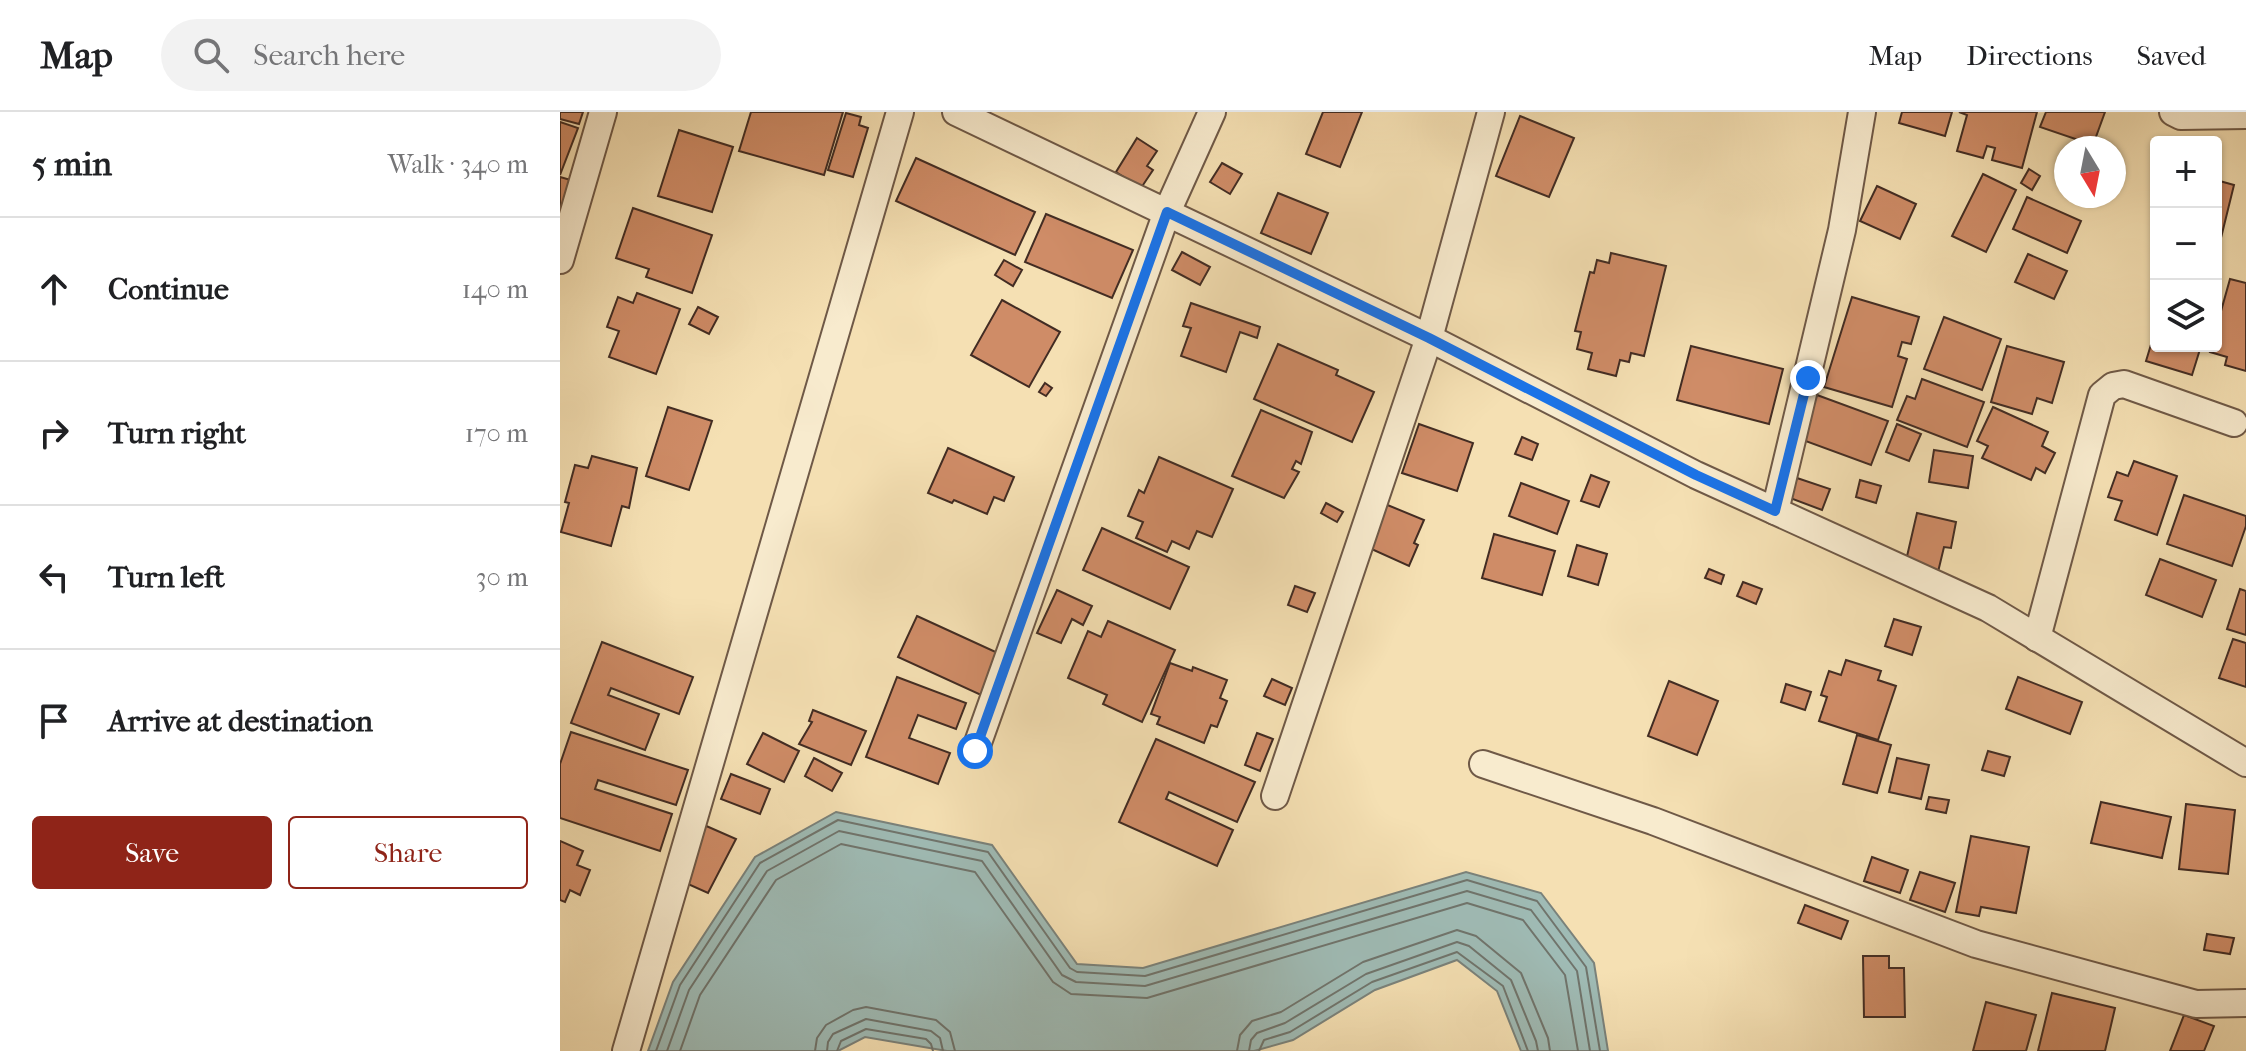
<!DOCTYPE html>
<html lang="en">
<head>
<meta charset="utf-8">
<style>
	body { margin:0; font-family:"IM FELL French Canon",serif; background:#f2f2f2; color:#202124 }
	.controls { position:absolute; right:24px; top:24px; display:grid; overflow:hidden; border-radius:8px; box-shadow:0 2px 6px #0004 }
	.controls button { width:72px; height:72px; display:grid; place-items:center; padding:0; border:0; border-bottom:2px solid #e0e0e0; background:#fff; color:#202124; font:40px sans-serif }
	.compass { position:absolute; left:1494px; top:24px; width:72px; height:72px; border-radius:50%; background:#fff; box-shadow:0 2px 6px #0004; rotate:170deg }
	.stop { position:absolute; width:24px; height:24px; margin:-18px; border:6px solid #1a73e8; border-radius:50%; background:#fff }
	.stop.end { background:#1a73e8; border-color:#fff; box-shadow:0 2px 8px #0008 }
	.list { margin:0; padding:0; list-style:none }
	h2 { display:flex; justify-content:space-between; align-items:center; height:104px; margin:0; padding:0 32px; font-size:34px }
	h2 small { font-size:26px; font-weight:400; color:#757577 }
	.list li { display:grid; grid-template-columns:52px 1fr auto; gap:24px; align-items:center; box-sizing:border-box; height:144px; padding:0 32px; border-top:2px solid #e0e0e0 }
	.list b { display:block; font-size:30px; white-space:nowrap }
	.list em { font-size:26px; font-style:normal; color:#757577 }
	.actions { display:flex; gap:16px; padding:24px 32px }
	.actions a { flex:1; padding:18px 0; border:2px solid #8f2418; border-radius:8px; text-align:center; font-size:28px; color:#8f2418 }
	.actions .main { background:#8f2418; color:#fff }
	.icon { flex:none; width:44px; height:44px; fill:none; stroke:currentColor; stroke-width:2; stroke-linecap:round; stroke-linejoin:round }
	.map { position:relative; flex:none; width:1686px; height:939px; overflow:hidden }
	header { display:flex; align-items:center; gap:48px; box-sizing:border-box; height:112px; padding:0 40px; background:#fff; border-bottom:2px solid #e0e0e0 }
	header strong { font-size:38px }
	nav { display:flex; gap:44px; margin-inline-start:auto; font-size:28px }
	.search { width:560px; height:72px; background:#f2f2f2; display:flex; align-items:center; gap:20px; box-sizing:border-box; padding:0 28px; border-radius:44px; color:#757577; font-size:30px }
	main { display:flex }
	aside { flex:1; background:#fff }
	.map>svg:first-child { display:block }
</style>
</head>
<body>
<header>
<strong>Map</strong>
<div class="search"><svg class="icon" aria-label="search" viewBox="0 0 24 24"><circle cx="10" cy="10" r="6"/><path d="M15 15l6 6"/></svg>Search here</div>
<nav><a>Map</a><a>Directions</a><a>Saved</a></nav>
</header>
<main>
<aside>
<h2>5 min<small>Walk · 340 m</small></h2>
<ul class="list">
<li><svg class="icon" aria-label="ahead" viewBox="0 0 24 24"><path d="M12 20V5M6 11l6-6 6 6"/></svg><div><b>Continue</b></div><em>140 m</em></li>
<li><svg class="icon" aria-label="right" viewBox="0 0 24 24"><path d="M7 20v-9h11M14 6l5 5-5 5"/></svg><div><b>Turn right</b></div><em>170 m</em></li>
<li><svg class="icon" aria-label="left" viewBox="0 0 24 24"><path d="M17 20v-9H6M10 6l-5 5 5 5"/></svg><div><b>Turn left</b></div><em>30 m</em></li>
<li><svg class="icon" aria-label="arrive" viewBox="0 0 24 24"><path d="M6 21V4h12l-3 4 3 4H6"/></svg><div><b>Arrive at destination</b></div></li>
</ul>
<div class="actions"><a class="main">Save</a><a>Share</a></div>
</aside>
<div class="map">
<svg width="1686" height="939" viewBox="0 0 1686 939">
	<rect width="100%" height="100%" fill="#f5e0b3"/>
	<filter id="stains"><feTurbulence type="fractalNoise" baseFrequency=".0025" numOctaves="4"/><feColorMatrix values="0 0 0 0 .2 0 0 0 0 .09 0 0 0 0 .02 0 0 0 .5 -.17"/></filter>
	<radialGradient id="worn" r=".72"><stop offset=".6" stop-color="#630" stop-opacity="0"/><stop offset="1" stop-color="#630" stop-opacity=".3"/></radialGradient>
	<!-- water -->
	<path fill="#9fbbb5" stroke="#7a827b" stroke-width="2" d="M276 700 432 733 517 852 583 856 906 760 981 781 1034 851 1048 939H961L937 879 897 848 815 878 733 928 694 939H387L305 925 278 939H88L113 870 195 745Z"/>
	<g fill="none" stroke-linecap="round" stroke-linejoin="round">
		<!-- shore -->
		<g stroke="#70746c" stroke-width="2">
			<path d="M96 939 120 873 200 751 278 708 428 740 510 856 517 860 585 864 907 768 977 789 1026 855 1040 939"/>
			<path d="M107 939 129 878 207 759 279 719 422 749 502 863 516 870 585 874 907 779 971 798 1017 859 1030 939"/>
			<path d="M120 939 140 883 216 768 281 732 415 760 493 870 511 882 587 886 907 791 963 808 1005 863 1018 939"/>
			<path d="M255 939 257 926 266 913 293 898 306 895 376 908 390 920 395 939"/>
			<path d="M267 939 268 930 273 922 306 907 371 919 380 926 383 939"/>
			<path d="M277 939 281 929 306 917 366 927 371 932 373 939"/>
			<path d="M677 939 680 923 692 909 721 900 803 850 897 818 916 824 961 861 988 926 990 939"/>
			<path d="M689 939 691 928 697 921 725 911 806 862 897 830 909 834 951 868 976 929 978 939"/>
			<path d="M699 939 704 928 730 920 812 870 897 840 943 874 968 939"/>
		</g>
	</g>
	<!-- building -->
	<g fill="#cf8c67" stroke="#422c23" stroke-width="2">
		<path d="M0 0H23L19 12 0 7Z"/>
		<path d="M191 0H283L264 63 179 39Z"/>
		<path d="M763 0H802L780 55 746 42Z"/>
		<path d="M1342 0H1392L1385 24 1339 11Z"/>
		<path d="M1477 0 1462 56 1432 48 1435 36 1427 34 1423 46 1397 39 1407 3 1399 0Z"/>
		<path d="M1486 0H1545L1533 33 1480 15Z"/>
		<path d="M286 1 301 5 299 13 308 16 293 65 268 58Z"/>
		<path d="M960 4 1014 26 989 85 936 64Z"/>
		<path d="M0 10 18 16 0 63Z"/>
		<path d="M119 18 173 35 152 100 98 84Z"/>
		<path d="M577 26 597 39 587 54 593 58 581 76 556 60Z"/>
		<path d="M356 46 475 100 455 143 336 89Z"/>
		<path d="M662 51 682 62 670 82 650 70Z"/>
		<path d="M1469 57 1480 64 1472 78 1461 71Z"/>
		<path d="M1423 62 1456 78 1426 140 1392 124Z"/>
		<path d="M0 65 14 69 0 112Z"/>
		<path d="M1656 68 1674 73 1658 138 1656 137Z"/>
		<path d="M1317 74 1356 92 1340 127 1300 109Z"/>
		<path d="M718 81 768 101 751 142 701 121Z"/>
		<path d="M1467 85 1521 109 1507 141 1453 117Z"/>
		<path d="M73 96 152 123 132 181 86 165 89 157 56 146Z"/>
		<path d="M486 102 573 138 552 186 465 150Z"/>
		<path d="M622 140 650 155 640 173 612 158Z"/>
		<path d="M1051 141 1106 154 1084 244 1071 241 1069 250 1060 248 1056 264 1028 257 1032 241 1017 237 1021 220 1015 219 1030 160 1034 161 1037 148 1049 151Z"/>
		<path d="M1468 142 1507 159 1494 187 1455 170Z"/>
		<path d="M444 148 462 158 453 174 435 163Z"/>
		<path d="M1670 167 1686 171V259L1665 253 1667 245 1650 240 1652 234H1656V217Z"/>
		<path d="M77 181 120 197 96 262 49 245 59 219 47 215 58 185 73 191Z"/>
		<path d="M1292 185 1359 205 1351 232 1342 230 1338 244 1347 247 1332 295 1264 275Z"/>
		<path d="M442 188 500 220 469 275 411 243Z"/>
		<path d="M631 191 700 215 697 226 680 220 666 260 621 244 631 216 623 214Z"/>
		<path d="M138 195 158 205 149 222 129 212Z"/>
		<path d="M1384 205 1441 227 1422 278 1364 257Z"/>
		<path d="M1596 216V234H1641L1632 263 1586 249Z"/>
		<path d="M718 232 778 258 776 263 814 280 792 330 694 287Z"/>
		<path d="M1131 234 1223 257 1209 312 1117 288Z"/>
		<path d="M1447 234 1504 250 1492 291 1477 286 1472 302 1431 290Z"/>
		<path d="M1362 267 1424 290 1407 335 1337 308 1347 284 1355 287Z"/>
		<path d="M485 271 492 276 486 284 479 280Z"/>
		<path d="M1257 283 1328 309 1311 353 1240 327Z"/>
		<path d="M108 295 152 309 129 378 86 364Z"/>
		<path d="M1433 295 1488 320 1482 334 1495 341 1485 361 1476 356 1471 368 1422 346 1428 334 1417 329Z"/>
		<path d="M701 298 752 320 741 352 736 349 732 357 739 360 724 386 672 364Z"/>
		<path d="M859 312 913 331 897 379 842 361Z"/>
		<path d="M1337 312 1361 322 1349 349 1326 340Z"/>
		<path d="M962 325 978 332 972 348 955 342Z"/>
		<path d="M388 336 454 365 444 389 434 385 427 402 394 388 392 391 368 381Z"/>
		<path d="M1374 338 1413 344 1408 376 1369 370Z"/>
		<path d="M32 344 77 356 69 396 62 394 51 434 1 420 9 391 5 390 15 353 28 356Z"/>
		<path d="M599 345 673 377 652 425 637 419 629 437 612 429 607 440 576 426 583 410 568 404 579 378 584 381Z"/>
		<path d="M1574 349 1617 364 1597 423 1555 408 1562 389 1548 385 1557 360 1568 364Z"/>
		<path d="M1031 363 1049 370 1039 395 1021 389Z"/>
		<path d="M1237 366 1270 377 1262 398 1230 386Z"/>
		<path d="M1300 368 1321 374 1316 391 1296 385Z"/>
		<path d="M961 371 1009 389 997 422 949 404Z"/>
		<path d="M1624 383 1686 404V414L1672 454 1607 432Z"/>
		<path d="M766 391 783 400 777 410 761 401Z"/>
		<path d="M825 392 864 408 854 431 858 433 849 454 807 435Z"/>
		<path d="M1357 401 1396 410 1391 436 1384 435 1378 460 1345 453Z"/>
		<path d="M542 416 629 455 610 497 523 458Z"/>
		<path d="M934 422 995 439 982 483 922 466Z"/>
		<path d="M1017 433 1047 442 1038 473 1008 464Z"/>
		<path d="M1600 447 1656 468 1642 505 1586 483Z"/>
		<path d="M1149 457 1164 463 1161 472 1145 466Z"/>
		<path d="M1183 470 1202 477 1196 492 1177 484Z"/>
		<path d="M735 474 755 481 747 500 728 493Z"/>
		<path d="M1680 477 1686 479V523L1667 517Z"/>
		<path d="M497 478 532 494 523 513 512 507 501 531 477 521Z"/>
		<path d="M357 504 440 542 421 583 338 545Z"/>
		<path d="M1334 507 1361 515 1352 543 1325 534Z"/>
		<path d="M548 509 615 538 582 610 543 592 547 583 508 566 528 519 541 525Z"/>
		<path d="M1673 527 1686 531V575L1659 566Z"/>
		<path d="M42 530 133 565 119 602 51 576 48 583 99 602 85 638 11 611Z"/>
		<path d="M1286 548 1321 559 1318 568 1336 574 1318 628 1259 609 1267 585 1261 583 1269 559 1281 563Z"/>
		<path d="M610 551 632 559 633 555 667 568 660 586 667 589 657 615 651 613 644 631 597 612 600 605 591 602Z"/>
		<path d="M337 565 406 591 396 617 358 603 349 626 390 641 378 672 306 645Z"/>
		<path d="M1458 565 1522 590 1510 622 1446 597Z"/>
		<path d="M712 567 732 576 725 593 704 584Z"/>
		<path d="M1109 569 1158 589 1137 643 1088 624Z"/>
		<path d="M1226 572 1251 580 1245 598 1221 590Z"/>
		<path d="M253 598 306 619 291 653 239 632 252 610 249 609Z"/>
		<path d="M11 620 128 658 116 693 38 668 35 677 112 702 100 739 0 706V652Z"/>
		<path d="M203 621 239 639 224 670 187 652Z"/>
		<path d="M697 621 713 627 700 659 685 653Z"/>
		<path d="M1297 623 1331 633 1317 681 1283 672Z"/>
		<path d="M596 627 695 670 677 710 609 680 606 687 673 718 657 754 559 710Z"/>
		<path d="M1428 639 1450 645 1444 664 1422 658Z"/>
		<path d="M254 646 282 661 272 679 245 664Z"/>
		<path d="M1337 646 1369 653 1361 687 1329 680Z"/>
		<path d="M171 662 210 677 200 702 161 687Z"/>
		<path d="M1369 685 1389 688 1386 701 1366 697Z"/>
		<path d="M1541 690 1611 705 1602 746 1531 731Z"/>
		<path d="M1626 692 1675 698 1668 762 1619 757Z"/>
		<path d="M144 713 176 727 148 781 119 768Z"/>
		<path d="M1411 724 1469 735 1456 801 1421 795 1419 804 1396 800Z"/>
		<path d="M0 729 23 739 17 753 30 758 20 783 10 778 5 790 0 788Z"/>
		<path d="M1312 745 1348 758 1340 781 1304 769Z"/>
		<path d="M1360 760 1395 771 1385 800 1350 788Z"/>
		<path d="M1245 793 1288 809 1281 827 1238 811Z"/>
		<path d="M1647 822 1674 826 1670 842 1644 838Z"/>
		<path d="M1303 844H1329V856H1344L1345 905H1304Z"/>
		<path d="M1492 881 1555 896 1545 939H1478Z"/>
		<path d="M1426 890 1476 903 1466 939H1413Z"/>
		<path d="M1624 903 1654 914 1644 939H1610Z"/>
	</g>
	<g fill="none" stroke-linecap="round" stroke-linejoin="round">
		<defs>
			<g id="street">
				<path d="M396 0 869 226 1136 363 1428 496 1686 651"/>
				<path d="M1613 0 1621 4 1686 3"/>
				<path d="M0 148 43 0"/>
				<path d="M1215 399 1282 118 1302 0"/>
				<path d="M1477 526 1542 283 1553 274 1564 272 1674 311"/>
				<path d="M415 639 607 100 652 0"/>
				<path d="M923 652 1093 709 1416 832 1636 892 1686 891"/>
				<path d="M715 684 869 226 931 0"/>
				<path d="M66 939 340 0"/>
			</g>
		</defs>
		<!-- street casing -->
		<use href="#street" stroke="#6f5947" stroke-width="30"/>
		<!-- street -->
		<use href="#street" stroke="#f8ebce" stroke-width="26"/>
	</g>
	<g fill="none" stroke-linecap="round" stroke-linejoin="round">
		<!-- route -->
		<path stroke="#1a73e8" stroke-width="10" d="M415 639 607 100 869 226 1136 363 1215 399 1248 266"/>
	</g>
	<rect width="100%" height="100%" filter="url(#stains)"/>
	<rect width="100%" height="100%" fill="url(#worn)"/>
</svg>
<div class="controls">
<button>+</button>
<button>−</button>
<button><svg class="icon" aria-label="layers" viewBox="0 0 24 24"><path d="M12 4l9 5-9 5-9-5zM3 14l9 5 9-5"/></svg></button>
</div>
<svg class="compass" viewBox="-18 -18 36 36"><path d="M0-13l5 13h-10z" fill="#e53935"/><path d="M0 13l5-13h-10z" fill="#757577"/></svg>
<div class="stop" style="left:415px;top:639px"></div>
<div class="stop end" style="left:1248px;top:266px"></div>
</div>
</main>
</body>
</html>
